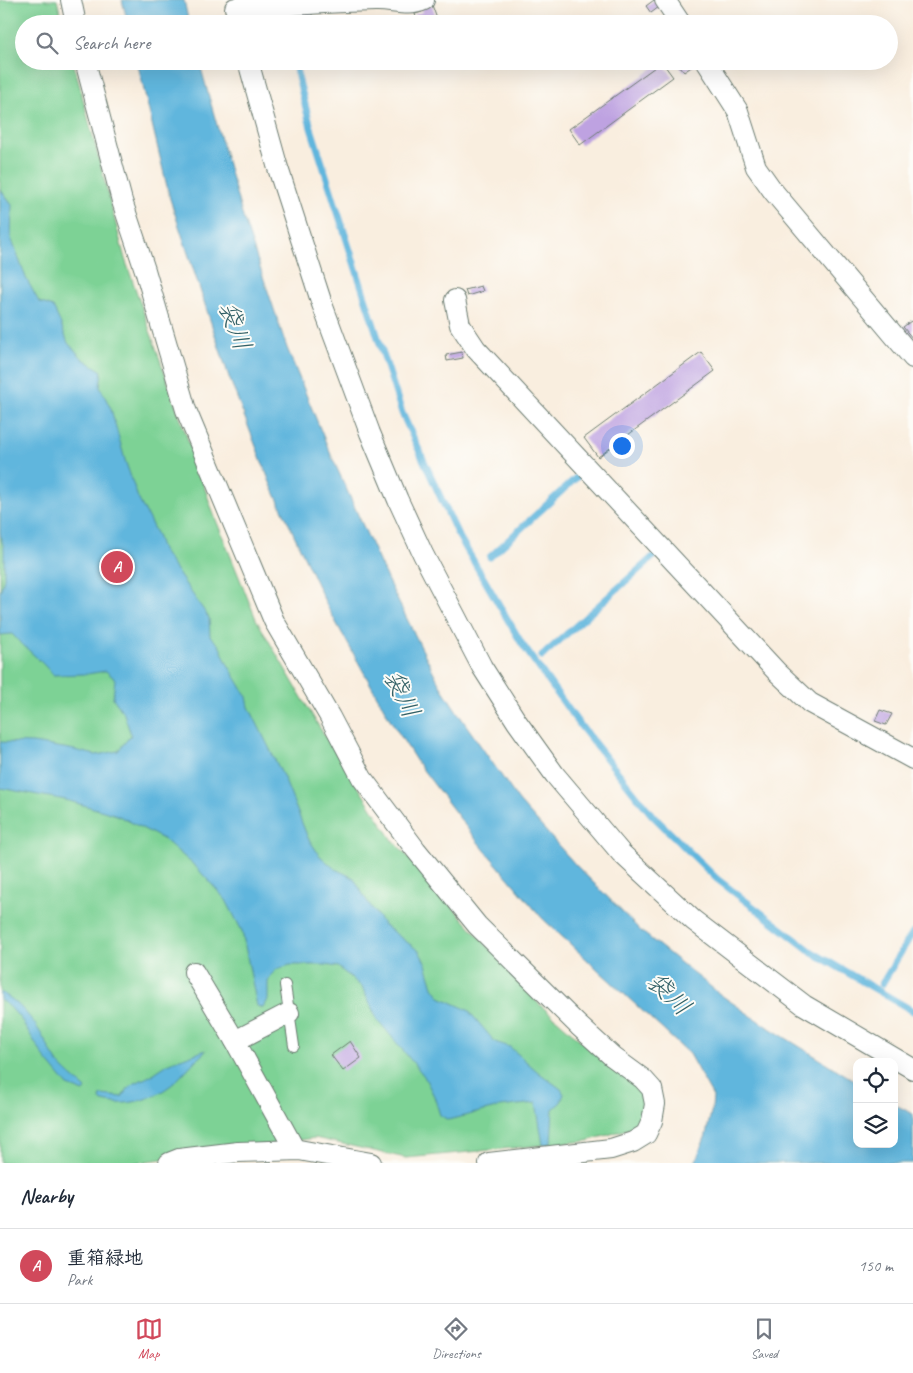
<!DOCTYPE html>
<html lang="en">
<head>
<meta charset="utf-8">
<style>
	body { margin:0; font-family:Caveat,"Klee One",sans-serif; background:#f6f6f7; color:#1f2937 }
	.controls { position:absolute; right:15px; bottom:15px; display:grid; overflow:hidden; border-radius:10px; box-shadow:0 5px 20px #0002 }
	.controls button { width:45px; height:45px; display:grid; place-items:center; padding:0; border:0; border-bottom:1px solid #e0e1e3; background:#fff; color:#1f2937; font:25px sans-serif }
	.you { position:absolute; left:621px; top:445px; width:18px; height:18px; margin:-12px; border:4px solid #fff; border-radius:50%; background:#1a73e8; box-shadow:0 0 0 8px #1a73e833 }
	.badge { display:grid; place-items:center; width:32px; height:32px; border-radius:50%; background:#d1495b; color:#fff; font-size:16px; font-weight:700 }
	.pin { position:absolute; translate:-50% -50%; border:2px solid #fff; box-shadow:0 1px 5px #0006 }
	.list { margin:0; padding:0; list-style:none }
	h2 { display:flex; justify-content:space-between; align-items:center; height:65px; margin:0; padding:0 20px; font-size:21px }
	h2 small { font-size:16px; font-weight:400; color:#747a83 }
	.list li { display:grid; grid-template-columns:32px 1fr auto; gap:15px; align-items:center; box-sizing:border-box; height:75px; padding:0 20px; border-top:1px solid #e0e1e3 }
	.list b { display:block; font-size:19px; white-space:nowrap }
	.list p { margin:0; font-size:16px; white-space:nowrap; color:#747a83 }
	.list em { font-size:16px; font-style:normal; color:#747a83 }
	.icon { flex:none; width:28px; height:28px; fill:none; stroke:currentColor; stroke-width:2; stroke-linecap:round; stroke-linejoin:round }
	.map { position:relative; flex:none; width:913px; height:1163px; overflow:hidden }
	.search { position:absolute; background:#fff; box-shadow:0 5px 20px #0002; left:15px; right:15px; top:15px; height:55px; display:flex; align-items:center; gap:12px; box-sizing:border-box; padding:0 18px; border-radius:28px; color:#747a83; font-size:19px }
	.sheet { height:140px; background:#fff }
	nav { display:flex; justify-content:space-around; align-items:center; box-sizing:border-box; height:70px; border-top:1px solid #e0e1e3; background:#fff; font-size:14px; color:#747a83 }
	nav a { display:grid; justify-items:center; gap:2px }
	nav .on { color:#d1495b }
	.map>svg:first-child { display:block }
</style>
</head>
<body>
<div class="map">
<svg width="913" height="1163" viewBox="0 0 913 1163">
	<rect width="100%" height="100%" fill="#fdfcf7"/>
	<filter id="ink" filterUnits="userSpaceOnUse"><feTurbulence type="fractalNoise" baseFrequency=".02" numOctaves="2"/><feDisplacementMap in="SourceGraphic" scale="10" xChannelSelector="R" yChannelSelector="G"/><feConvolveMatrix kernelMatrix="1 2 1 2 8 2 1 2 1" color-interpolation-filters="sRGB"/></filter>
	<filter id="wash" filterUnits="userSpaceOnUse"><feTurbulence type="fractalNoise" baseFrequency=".0096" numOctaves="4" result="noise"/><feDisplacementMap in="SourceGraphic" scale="20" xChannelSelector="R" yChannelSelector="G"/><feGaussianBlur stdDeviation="1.12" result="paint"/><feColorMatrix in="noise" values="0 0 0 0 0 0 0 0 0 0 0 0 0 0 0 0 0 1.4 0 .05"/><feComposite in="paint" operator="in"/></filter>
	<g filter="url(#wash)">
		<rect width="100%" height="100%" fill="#f9eedf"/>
		<!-- green -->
		<path fill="#7dd295" stroke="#4e8864" d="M0 0H57L63 24H24V61H73L125 259 214 515 256 619 318 725 392 839 538 1003 613 1069 642 1088 645 1113 632 1128 587 1141 406 1158 315 1138 133 1163H0Z"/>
		<!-- water -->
		<g fill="#61b6dd" stroke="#407a88">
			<path d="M122 0H184L189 24H128Z"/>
			<path d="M137 61H199L241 211 287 348 331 455 388 581 441 687 462 719 519 801 574 863 641 931 721 995 763 1024 857 1082V1144H894V1104L913 1114V1163H695L706 1135 712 1108 713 1097 689 1054 542 918 477 841 417 762 391 721 328 608 271 485 229 377 170 199Z"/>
			<path d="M0 189 12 205 11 238 26 278 39 302 53 307 60 322 68 343 83 359 102 371 100 387 111 409 125 460 138 498 157 535 162 550 209 618 210 636 219 645 227 663 247 697 249 707 284 778 308 838 320 856 335 869 354 878 365 898 384 925 419 951 426 964 433 987 440 997 468 1010 495 1042 510 1047 538 1072 561 1089 564 1094 561 1102 553 1109 551 1143 543 1145 536 1103 500 1107 448 1120 440 1115 434 1096 424 1076 377 1019 362 987 338 967 325 965H290L277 969 271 975 268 982V1000L263 1008 257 1006 242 931 226 900 196 867 165 840 117 815 66 800 0 788V742L33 743 70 749 96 755 118 751 131 735 124 714 113 698 115 679 106 671 87 674 53 675C40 659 26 649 12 634L0 635V592L4 578V549L0 533Z"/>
			<path d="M0 992C18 1000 35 1022 44 1039 48 1046 51 1053 56 1060 65 1072 75 1079 86 1089L84 1092 68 1086 44 1057 20 1018 9 1006 0 1000Z"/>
			<path d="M206 1050 204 1053C195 1060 188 1069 179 1078 160 1098 126 1109 100 1100L101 1095 122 1097 128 1088 135 1083 150 1076 169 1063Z"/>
		</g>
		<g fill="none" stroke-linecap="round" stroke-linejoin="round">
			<!-- stream -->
			<g stroke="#61b6dd" stroke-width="7">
				<path d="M282 14 284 24"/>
				<path d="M294 61 311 128 402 413 457 533 522 644 579 724 652 815 717 879 812 952 913 1011"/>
				<path d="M490 557 578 476"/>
				<path d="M542 656 654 556"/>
				<path d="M882 984 913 932"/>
			</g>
		</g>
		<g id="blocks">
			<!-- building -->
			<g fill="#bea2e1">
				<path d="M654 0 659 7 651 13 646 6Z"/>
				<path d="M432 5 437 19 423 24 421 19 417 20 415 14 422 12 421 9Z"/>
				<path d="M312 10V24H296V12Z"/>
				<path d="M679 61H700L684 72 679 66 682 64Z"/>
				<path d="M662 62 673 77 580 145 569 129Z"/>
				<path d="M481 286 483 291 467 296 465 290Z"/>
				<path d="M911 321 913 323V339L903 327Z"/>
				<path d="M462 352 463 358 447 361 446 355Z"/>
				<path d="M701 352 715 371 598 457 584 438Z"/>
				<path d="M880 710 892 714 886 725 875 721Z"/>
				<path d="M350 1041 361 1058 343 1071 331 1055Z"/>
			</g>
		</g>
	</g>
	<g filter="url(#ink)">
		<use href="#blocks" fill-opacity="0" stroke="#6b7b70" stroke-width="1"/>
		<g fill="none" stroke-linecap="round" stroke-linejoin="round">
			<defs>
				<path id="service" d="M285 985 294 1046"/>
				<g id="minor">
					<path d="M71 0 76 24"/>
					<path d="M665 0 681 24"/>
					<path d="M235 8C281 6 328 2 375 1 392 0 407 8 424 0"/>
					<path d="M85 61 122 201 145 270 186 410 274 621 330 717 362 778 416 850 477 925 579 1026 613 1057 643 1079 652 1089 655 1104 652 1121 646 1134 633 1142 611 1149 489 1163"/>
					<path d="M248 61 277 165 322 304 370 433 398 500 423 554 482 667 517 722 555 775 621 853 693 920 804 1005 913 1069"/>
					<path d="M706 61 738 111 756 167 773 191 913 358"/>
					<path d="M455 300 460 325 476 349 777 672 810 703 913 759"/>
					<path d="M194 972 235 1041 295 1150"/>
					<path d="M235 1041 289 1013"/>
					<path d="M169 1163 179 1159 238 1152 299 1150 371 1163"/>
				</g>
			</defs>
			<!-- service casing -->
			<use href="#service" stroke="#6b7b70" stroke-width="12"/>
			<!-- minor casing -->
			<use href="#minor" stroke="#6b7b70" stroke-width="22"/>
			<!-- service -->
			<use href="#service" stroke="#fff" stroke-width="10"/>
			<!-- minor -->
			<use href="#minor" stroke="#fff" stroke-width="20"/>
		</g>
	</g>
	<g text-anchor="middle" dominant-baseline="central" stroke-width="4" stroke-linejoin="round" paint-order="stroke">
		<!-- water labels -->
		<g font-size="25" font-style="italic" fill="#336167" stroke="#fdfcf7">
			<text transform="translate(235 326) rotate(70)">袋川</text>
			<text transform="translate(402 694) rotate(64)">袋川</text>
			<text transform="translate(669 994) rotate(44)">袋川</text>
		</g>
	</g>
</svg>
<div class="controls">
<button><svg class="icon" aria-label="locate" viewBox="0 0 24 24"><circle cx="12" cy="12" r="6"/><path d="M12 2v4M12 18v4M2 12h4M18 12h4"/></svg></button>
<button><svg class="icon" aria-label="layers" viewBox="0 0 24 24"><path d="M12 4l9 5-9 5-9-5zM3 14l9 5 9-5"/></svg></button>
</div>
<div class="you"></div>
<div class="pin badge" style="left:117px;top:567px">A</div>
<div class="search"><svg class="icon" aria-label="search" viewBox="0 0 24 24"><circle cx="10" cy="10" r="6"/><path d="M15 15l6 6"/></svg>Search here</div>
</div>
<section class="sheet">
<h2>Nearby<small></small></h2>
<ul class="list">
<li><span class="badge">A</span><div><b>重箱緑地</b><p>Park</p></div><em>150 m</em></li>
</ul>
</section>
<nav>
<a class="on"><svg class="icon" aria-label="map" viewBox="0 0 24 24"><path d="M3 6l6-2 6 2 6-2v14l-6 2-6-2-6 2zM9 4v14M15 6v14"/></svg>Map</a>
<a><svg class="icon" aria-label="directions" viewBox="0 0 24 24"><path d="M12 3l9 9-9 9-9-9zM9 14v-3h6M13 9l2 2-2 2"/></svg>Directions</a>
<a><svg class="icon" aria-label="saved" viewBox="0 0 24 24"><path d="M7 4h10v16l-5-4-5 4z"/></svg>Saved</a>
</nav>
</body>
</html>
